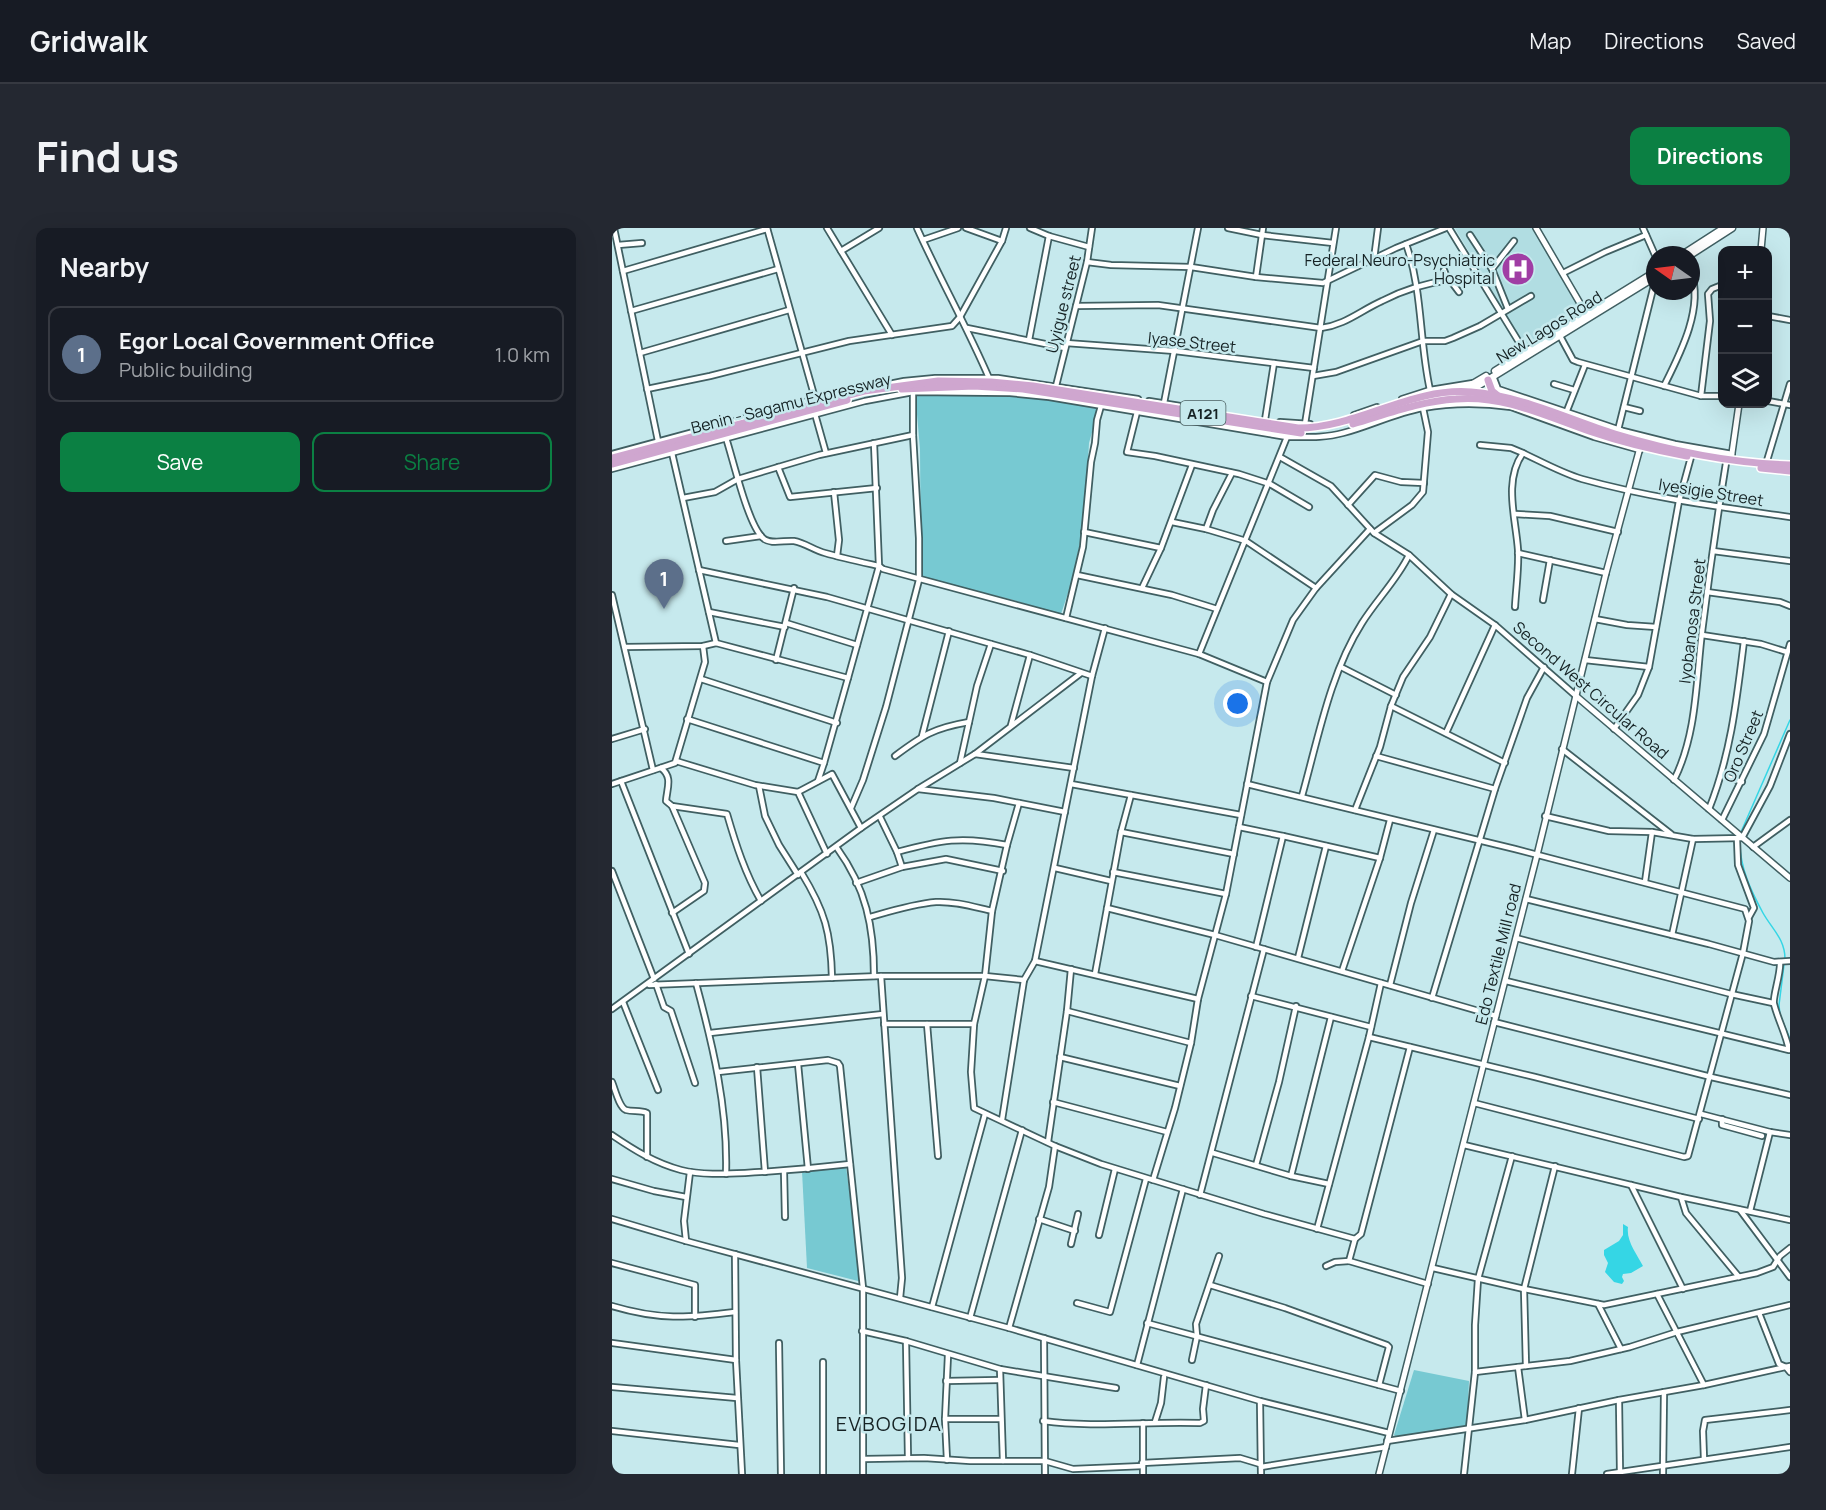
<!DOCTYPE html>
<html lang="en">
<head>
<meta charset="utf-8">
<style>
	body { margin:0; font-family:Manrope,sans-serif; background:#242831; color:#f1f3f6 }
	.controls { position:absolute; right:18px; top:18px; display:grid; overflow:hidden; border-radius:12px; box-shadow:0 6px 24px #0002 }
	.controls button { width:54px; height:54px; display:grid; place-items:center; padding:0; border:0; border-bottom:2px solid #363941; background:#171b24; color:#f1f3f6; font:30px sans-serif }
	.compass { position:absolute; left:1034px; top:18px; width:54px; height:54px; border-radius:50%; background:#171b24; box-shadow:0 6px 24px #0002; rotate:284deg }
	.you { position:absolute; left:626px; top:476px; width:21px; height:21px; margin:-15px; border:4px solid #fff; border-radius:50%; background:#1a73e8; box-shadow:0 0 0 9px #1a73e833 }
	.badge { display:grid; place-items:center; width:39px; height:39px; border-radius:50%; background:#0b8043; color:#fff; font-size:20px; font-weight:700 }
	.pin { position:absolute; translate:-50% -50px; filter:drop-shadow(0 2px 3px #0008) }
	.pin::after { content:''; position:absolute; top:32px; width:21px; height:18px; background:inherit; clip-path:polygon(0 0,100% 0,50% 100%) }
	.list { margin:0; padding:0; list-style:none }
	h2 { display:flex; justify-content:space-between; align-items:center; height:78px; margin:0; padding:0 24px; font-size:26px }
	h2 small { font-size:20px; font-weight:400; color:#9ea1a6 }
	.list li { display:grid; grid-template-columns:39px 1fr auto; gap:18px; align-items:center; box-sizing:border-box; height:96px; margin:0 12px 12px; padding:0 12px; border:2px solid #363941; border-radius:12px }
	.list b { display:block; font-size:22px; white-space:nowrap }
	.list p { margin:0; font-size:20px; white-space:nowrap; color:#9ea1a6 }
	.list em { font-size:20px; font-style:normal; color:#9ea1a6 }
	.actions { display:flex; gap:12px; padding:18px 24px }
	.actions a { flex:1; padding:14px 0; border:2px solid #0b8043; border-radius:12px; text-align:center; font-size:21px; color:#0b8043 }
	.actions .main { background:#0b8043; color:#fff }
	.icon { flex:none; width:33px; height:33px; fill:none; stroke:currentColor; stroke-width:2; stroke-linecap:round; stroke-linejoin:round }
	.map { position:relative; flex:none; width:1178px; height:1246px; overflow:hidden; border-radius:12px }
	header { display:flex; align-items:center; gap:36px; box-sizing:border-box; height:84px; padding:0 30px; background:#171b24; border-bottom:2px solid #363941 }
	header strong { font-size:28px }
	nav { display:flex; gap:33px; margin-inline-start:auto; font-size:21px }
	.intro { display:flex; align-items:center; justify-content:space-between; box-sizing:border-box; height:144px; padding:0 36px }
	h1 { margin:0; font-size:42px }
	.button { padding:15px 27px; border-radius:12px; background:#0b8043; color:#fff; font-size:21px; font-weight:700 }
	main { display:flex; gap:36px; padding:0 36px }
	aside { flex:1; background:#171b24; border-radius:12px; box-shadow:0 6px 24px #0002 }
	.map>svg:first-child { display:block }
</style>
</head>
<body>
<header>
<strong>Gridwalk</strong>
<nav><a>Map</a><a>Directions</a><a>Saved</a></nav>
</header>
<div class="intro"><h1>Find us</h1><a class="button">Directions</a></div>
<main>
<aside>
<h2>Nearby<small></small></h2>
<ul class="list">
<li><span class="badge" style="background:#5c6f8a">1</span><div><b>Egor Local Government Office</b><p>Public building</p></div><em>1.0 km</em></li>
</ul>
<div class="actions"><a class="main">Save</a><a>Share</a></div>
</aside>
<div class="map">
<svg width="1178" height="1246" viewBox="0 0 1178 1246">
	<rect width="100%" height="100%" fill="#c6e9ed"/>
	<!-- built -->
	<path fill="#b1dde2" d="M843 0H920L969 81 912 118Z"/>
	<!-- green -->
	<g fill="#77c9d2">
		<path d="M359 161 430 165 488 175 477 215 473 283 468 315 459 356 449 386 401 372 309 349 308 221 303 163Z"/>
		<path d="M234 939 250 1054 195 1040 190 943Z"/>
		<path d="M802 1142 857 1153 855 1198 787 1210 782 1207Z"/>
	</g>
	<!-- water -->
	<path fill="#35d6e5" d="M1011 996 1016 999C1014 1013 1025 1026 1031 1038L1019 1045 1011 1046 1010 1049 1012 1053 1010 1056 1002 1054 993 1044 996 1035 992 1027V1022L1007 1013 1011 1007Z"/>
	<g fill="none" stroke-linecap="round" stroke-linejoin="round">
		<!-- stream -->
		<g stroke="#35d6e5" stroke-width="1.5">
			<path d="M1129 604 1178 492"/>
			<path d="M1128 615C1128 640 1139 663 1151 685 1160 701 1173 711 1173 731"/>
			<path d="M1172 737 1167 777 1168 787 1178 811"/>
		</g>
		<defs>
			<g id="minor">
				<path d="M2 0 46 213"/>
				<path d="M155 0 204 174"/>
				<path d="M215 0 280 107"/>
				<path d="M305 0C328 51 355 99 377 150"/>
				<path d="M354 0 390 13"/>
				<path d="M418 0 437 8 477 19"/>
				<path d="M616 0 650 7 721 15"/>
				<path d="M837 0 913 124"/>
				<path d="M1031 0 1043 27"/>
				<path d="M858 7 880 41 896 81"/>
				<path d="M311 12 346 0"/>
				<path d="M794 16C811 64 807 113 818 162"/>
				<path d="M6 17 30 15"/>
				<path d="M229 23 267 0"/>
				<path d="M762 31 766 0"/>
				<path d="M475 34 499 37 579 39 644 49 711 55 784 20 834 0"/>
				<path d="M880 41 902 13"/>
				<path d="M832 42 836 52"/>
				<path d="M11 43 155 1"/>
				<path d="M951 45 993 24 1034 7"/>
				<path d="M644 49 651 0"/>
				<path d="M464 78 546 77 709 100C733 97 748 83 770 73 791 62 814 55 838 52L847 64"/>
				<path d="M19 83 166 41"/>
				<path d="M1156 88 1178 92"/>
				<path d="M355 100 453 120"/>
				<path d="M948 108 961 132 966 134 1089 168H1110"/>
				<path d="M417 112 437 8"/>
				<path d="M454 115 563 123 702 140"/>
				<path d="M28 125 177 82"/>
				<path d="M701 148 724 144 811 113H833L841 110 868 98 919 68"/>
				<path d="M881 148 886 161 1011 203 1063 216 1120 226"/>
				<path d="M942 156 962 162"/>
				<path d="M444 158 475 34 480 0"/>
				<path d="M1052 158C1068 126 1092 80 1079 44"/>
				<path d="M35 161 98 148 237 113 340 98 348 89 390 13 394 0"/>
				<path d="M1089 168 1098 93 1096 66 1100 61 1110 57"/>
				<path d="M790 171 818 162 861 155"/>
				<path d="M537 173 606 184"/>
				<path d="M1156 173 1178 177"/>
				<path d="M552 175 586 0"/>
				<path d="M1012 179 1028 183"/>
				<path d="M525 184 515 224 543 228 627 246 658 256 697 279"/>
				<path d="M954 185 973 137"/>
				<path d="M203 186 214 225"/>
				<path d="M742 187 765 179"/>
				<path d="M653 192 662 135"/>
				<path d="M668 194 698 196"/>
				<path d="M693 196 724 0"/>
				<path d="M1006 202 1043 53"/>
				<path d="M114 210C121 231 136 297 151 310 158 317 173 312 182 313 193 315 202 322 213 325 230 330 249 334 267 338L271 341 587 426 655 454"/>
				<path d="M868 217 899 220 911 225"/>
				<path d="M60 225 104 415"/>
				<path d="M0 226 203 171 292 153 323 150H386L526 171"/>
				<path d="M668 229 719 258 762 305 797 327 839 366 883 397 964 468"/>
				<path d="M1154 236 1178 156"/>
				<path d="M166 239 178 269 265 260"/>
				<path d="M0 241 253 173 301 164 398 165 437 169 675 209C694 209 713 210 731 205 758 198 783 185 811 180 839 175 870 175 899 179L982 209 1028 222"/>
				<path d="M222 264 227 312 225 328"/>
				<path d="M71 270 103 264 126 251 207 227 301 207"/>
				<path d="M736 277 763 247 789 254 812 255"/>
				<path d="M903 286 938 288 1006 304"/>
				<path d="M560 294 594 301 634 313 704 360"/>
				<path d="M594 301 601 282 620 245"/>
				<path d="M472 304 549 320"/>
				<path d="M762 305 800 277 811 264 816 204 811 180"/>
				<path d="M114 313 149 308"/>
				<path d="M1101 323 1178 333"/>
				<path d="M906 325 994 345"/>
				<path d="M87 342 215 369 418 427 480 448"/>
				<path d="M465 347 560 367 605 381"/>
				<path d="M530 360 549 320 580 237"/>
				<path d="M1095 364 1168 374 1178 378"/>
				<path d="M0 367 41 542"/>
				<path d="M931 372 938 332"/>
				<path d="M903 379C904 360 907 340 906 322 904 291 891 253 911 225 930 234 950 245 970 251 1038 270 1108 279 1178 289"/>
				<path d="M97 384 173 399"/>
				<path d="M454 390 471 319 479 234 483 215 485 192 489 178"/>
				<path d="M983 391 1015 397 1044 399"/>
				<path d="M174 395 245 417"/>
				<path d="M1090 407 1149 416 1175 424"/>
				<path d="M13 419 91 418 104 415 236 450 212 535"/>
				<path d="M587 426 675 209"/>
				<path d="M164 432 182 360"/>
				<path d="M973 432 1037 439"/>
				<path d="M729 439 784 467"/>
				<path d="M236 450 267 338 262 215"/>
				<path d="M89 451 225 495"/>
				<path d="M779 478 893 535"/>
				<path d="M75 491 212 535 206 553"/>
				<path d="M399 497 418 427"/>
				<path d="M1002 501 1026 467 1037 439 1067 273 1079 229"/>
				<path d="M834 505 883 397"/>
				<path d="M310 508 337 403"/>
				<path d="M0 511 33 501"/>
				<path d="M950 521 1059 606"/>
				<path d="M363 526 462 540"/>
				<path d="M283 528C311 507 322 500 357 494"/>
				<path d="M764 528 883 561"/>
				<path d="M64 533 143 557 186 564 215 626"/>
				<path d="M348 535 365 458 379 416"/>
				<path d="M49 540C61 549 55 560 54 573L60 578 115 586C124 617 133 645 149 673"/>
				<path d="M1110 547 1130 554"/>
				<path d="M1062 552C1085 506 1084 453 1090 404 1097 347 1105 291 1114 235"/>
				<path d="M9 553 77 726"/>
				<path d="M0 556 63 535 93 434 91 418"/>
				<path d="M459 556 629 587"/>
				<path d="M635 556 903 621 1133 681 1137 693 1131 725 1076 928 1072 929 862 875"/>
				<path d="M147 558 153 588 167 617 186 647"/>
				<path d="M306 561 382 570 453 584"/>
				<path d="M186 564 220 546 249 600"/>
				<path d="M690 568C706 511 718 445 750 395 765 371 785 352 797 327"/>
				<path d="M407 575 395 617 380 683 373 748 362 796 359 844 362 880 443 918 489 936 652 986 743 1011 737 1033 816 1056"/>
				<path d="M239 580 251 552 274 479 307 352V310L301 207V164"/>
				<path d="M1097 581C1119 526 1125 470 1132 413"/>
				<path d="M743 582 768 519 779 478 791 449 818 409 839 366"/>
				<path d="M933 588 997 603 1040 604 1081 611 1130 610 1158 558 1178 506"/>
				<path d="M268 589 285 624"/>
				<path d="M1110 592 1152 506 1178 416"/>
				<path d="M627 599 671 608"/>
				<path d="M509 604 622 626"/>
				<path d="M1125 611 1126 637 1142 680 1137 689"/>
				<path d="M1141 619 1178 592"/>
				<path d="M225 620C254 660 262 699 262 748"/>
				<path d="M290 639 285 624C329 612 349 608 395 617"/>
				<path d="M443 640 499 653"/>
				<path d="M0 643 42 751"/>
				<path d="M189 644C213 683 219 705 220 750"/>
				<path d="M501 644 614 666"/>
				<path d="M1033 654 1040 604"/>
				<path d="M244 655 290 639 334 631 391 643"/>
				<path d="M914 671 1097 716 1162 734 1178 733"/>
				<path d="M495 680 603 707 884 788"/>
				<path d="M60 685 92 663 93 655 60 578"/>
				<path d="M258 689C279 683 301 676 324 674 343 673 362 679 380 683"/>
				<path d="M1060 707 1081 611"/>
				<path d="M904 710 1119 766 1161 775"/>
				<path d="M644 719 671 608 768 630"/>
				<path d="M686 730 714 618"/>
				<path d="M423 733 586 771"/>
				<path d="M730 743 768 630 778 592"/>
				<path d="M483 746 509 604 519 567"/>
				<path d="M269 748 290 1050 288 1070"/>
				<path d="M894 753 1177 822C1174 806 1166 792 1162 776 1160 770 1169 746 1168 734"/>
				<path d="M84 755C101 818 116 880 114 946"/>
				<path d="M44 756 52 779 59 783 83 855"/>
				<path d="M37 757 269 748H373L412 752"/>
				<path d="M778 757 799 675 822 602"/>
				<path d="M639 768 759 799"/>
				<path d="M820 770 883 561 915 470 932 439"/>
				<path d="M11 774 46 862"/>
				<path d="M0 781 249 600 306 561 363 526 469 445"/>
				<path d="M455 783 579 815"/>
				<path d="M882 794 1099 849 1178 867"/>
				<path d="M272 796H362"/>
				<path d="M315 796 326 928"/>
				<path d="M98 805 271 786"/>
				<path d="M757 809 923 849 1087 891"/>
				<path d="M448 829 568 858"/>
				<path d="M186 836 196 941"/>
				<path d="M145 839 153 944"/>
				<path d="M106 844 216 832 226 835 228 838 251 1060V1246"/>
				<path d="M0 854C3 861 7 879 14 882 21 884 28 882 35 885V929"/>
				<path d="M441 874 555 904"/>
				<path d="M1089 886 1158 904 1178 907"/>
				<path d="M1110 891V897L1150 908"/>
				<path d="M390 892 412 752 423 733 480 448 493 400"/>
				<path d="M0 907C22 922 43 935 69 942 89 947 112 946 133 945 168 943 203 940 238 936"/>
				<path d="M436 914 455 783 459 741"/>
				<path d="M852 917 1069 969 1178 992"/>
				<path d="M601 925 679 948 717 956"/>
				<path d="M644 937 667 854 684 778"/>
				<path d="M172 943 173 989"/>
				<path d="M679 948 719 789"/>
				<path d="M0 951 42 963 74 969"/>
				<path d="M541 952 563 880 579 815 586 771 614 666 655 454 681 392 704 360 758 301"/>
				<path d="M1019 957 1071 1061"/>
				<path d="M588 967 652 721"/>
				<path d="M1069 969 1074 985 1127 1049"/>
				<path d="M1128 982 1178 1049"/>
				<path d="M1138 983 1158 904"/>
				<path d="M0 991 74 1013 397 1100 648 1173 777 1205"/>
				<path d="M427 991 463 1003"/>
				<path d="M705 1001 757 809 769 755"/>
				<path d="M487 1007 503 941"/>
				<path d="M743 1011 749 1006 798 819"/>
				<path d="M74 1013 72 993 78 944"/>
				<path d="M459 1016 466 986"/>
				<path d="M123 1026 124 1132 130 1246"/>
				<path d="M0 1035 83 1057V1089"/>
				<path d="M714 1038 723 1034 737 1033"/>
				<path d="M821 1040 912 1061 992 1077 1145 1045 1161 1039 1168 1028 1178 1020"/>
				<path d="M598 1057 673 1080 775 1117 777 1119 767 1157"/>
				<path d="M1045 1066 1092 1157"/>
				<path d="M465 1075 498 1084 534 951"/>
				<path d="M986 1076 1009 1121"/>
				<path d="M0 1078C47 1092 75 1090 123 1084"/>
				<path d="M320 1079 373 886"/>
				<path d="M1147 1085 1167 1136 1174 1139 1178 1144"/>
				<path d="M358 1090 410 902"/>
				<path d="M535 1095 789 1163"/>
				<path d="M397 1100 437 959 443 918"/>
				<path d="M250 1103 294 1113 388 1141 504 1160"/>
				<path d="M432 1110 433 1246"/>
				<path d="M294 1113 296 1230"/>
				<path d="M0 1115 124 1132"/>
				<path d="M167 1115 169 1246"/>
				<path d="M580 1132 585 1108 584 1096 607 1028"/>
				<path d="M211 1134V1246"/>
				<path d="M525 1137 571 961"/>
				<path d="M914 1138 912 1061 943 938"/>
				<path d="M906 1139 913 1192"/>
				<path d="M388 1141 391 1233"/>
				<path d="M863 1144 958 1133 1018 1119 1065 1104 1178 1077"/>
				<path d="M334 1153 387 1152"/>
				<path d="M0 1159 125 1170"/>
				<path d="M1007 1172 1008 1244"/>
				<path d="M648 1173 649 1246"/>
				<path d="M333 1191H389"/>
				<path d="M431 1193C483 1200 535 1193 588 1195L592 1193 591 1181 594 1157"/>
				<path d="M543 1194 549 1175 552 1149"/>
				<path d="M0 1203 127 1217"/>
				<path d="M775 1213 913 1192 1007 1172 1092 1157 1178 1138"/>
				<path d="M252 1231 312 1230 358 1233H433L461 1241 531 1238"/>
				<path d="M1092 1231 1091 1203 1093 1192 1178 1182"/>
				<path d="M335 1232 333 1191 336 1127"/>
				<path d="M530 1235 628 1230 648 1236"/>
				<path d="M649 1239 774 1219"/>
				<path d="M531 1246V1195"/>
				<path d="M852 1246 863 1144V1097L866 1051 900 928"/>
				<path d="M960 1246 967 1180"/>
				<path d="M995 1246 1178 1219"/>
				<path d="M1051 1246 1052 1164"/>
			</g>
			<g id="tertiary">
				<path d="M924 0 976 89"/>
				<path d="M1149 22 1151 0"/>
				<path d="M1119 232 1127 176"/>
				<path d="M964 468 1178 650"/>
				<path d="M767 1246 925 627 994 345 1029 216"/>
			</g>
			<g id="secondary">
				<path d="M1070 27 1112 0"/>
				<path d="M1078 27 1120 0"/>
				<path d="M883 143 1043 44"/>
				<path d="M847 164 874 148"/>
				<path d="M856 164 1043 49"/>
			</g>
			<g id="trunk">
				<path d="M876 152 880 163 885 167"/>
				<path d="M290 161 362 158 411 161 689 205"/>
				<path d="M741 196C775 186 809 173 844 171 892 167 934 188 977 203 1009 214 1042 222 1075 228"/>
				<path d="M0 230 252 163 326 153 379 154 421 158 686 200C745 200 799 159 859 164 910 168 955 191 1003 206 1059 223 1119 235 1178 237"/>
				<path d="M0 236 235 172"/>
				<path d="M1149 240 1178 243"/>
			</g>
		</defs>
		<!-- minor casing -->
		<use href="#minor" stroke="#405f62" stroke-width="8"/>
		<!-- tertiary casing -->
		<use href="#tertiary" stroke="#405f62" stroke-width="8"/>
		<!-- secondary casing -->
		<use href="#secondary" stroke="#405f62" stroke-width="9"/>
		<!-- trunk casing -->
		<use href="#trunk" stroke="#fff" stroke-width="10"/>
		<!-- minor -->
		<use href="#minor" stroke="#fff" stroke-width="4.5"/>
		<!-- tertiary -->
		<use href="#tertiary" stroke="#fff" stroke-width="5"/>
		<!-- secondary -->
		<use href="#secondary" stroke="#fff" stroke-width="6"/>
		<!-- trunk -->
		<use href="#trunk" stroke="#cfa6cf" stroke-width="7"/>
	</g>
	<!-- icons -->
	<defs>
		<symbol id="hospital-disc" viewBox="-11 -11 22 22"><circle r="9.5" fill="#a03da4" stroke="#c6e9ed"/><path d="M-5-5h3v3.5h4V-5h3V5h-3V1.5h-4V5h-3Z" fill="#fff"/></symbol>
	</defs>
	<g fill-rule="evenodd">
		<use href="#hospital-disc" x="887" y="22" width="38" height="38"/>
	</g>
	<g text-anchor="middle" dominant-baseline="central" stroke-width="5" stroke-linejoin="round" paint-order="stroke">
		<!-- shield labels -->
		<rect fill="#c6e9ed" stroke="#4a5e60" stroke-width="1.5" x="568.5" y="173" width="45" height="24" rx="4.5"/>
		<g font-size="15" font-weight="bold" fill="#152224">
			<text x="591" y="185">A121</text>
		</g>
		<!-- poi labels -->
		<g font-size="16" fill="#152224" stroke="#c6e9ed" text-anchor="end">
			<text x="883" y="32">Federal Neuro-Psychiatric<tspan x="883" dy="18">Hospital</tspan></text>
		</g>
		<!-- street labels -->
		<g font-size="16" fill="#152224" stroke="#c6e9ed">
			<text transform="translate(451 76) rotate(-76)">Uyigue street</text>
			<text transform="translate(937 99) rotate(-32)">New Lagos Road</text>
			<text transform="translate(580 114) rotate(6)">Iyase Street</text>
			<text transform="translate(179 175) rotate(-14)">Benin - Sagamu Expressway</text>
			<text transform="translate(1099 264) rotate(9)">Iyesigie Street</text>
			<text transform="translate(1080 393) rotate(-83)">Iyobanosa Street</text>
			<text transform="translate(979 462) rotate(41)">Second West Circular Road</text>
			<text transform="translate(1131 518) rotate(-67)">Oro Street</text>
			<text transform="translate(886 726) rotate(-76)">Edo Textile Mill road</text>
		</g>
		<!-- quarter labels -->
		<g font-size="20" letter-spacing="1.5" fill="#152224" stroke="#c6e9ed">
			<text x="277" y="1195">EVBOGIDA</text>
		</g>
	</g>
</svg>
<div class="controls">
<button>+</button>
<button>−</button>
<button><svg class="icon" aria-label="layers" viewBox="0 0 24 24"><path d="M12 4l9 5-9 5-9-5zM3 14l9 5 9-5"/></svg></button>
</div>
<svg class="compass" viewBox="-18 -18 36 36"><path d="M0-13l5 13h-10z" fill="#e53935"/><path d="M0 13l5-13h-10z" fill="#9ea1a6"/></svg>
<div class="you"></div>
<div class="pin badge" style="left:52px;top:381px;background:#5c6f8a">1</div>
</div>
</main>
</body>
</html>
